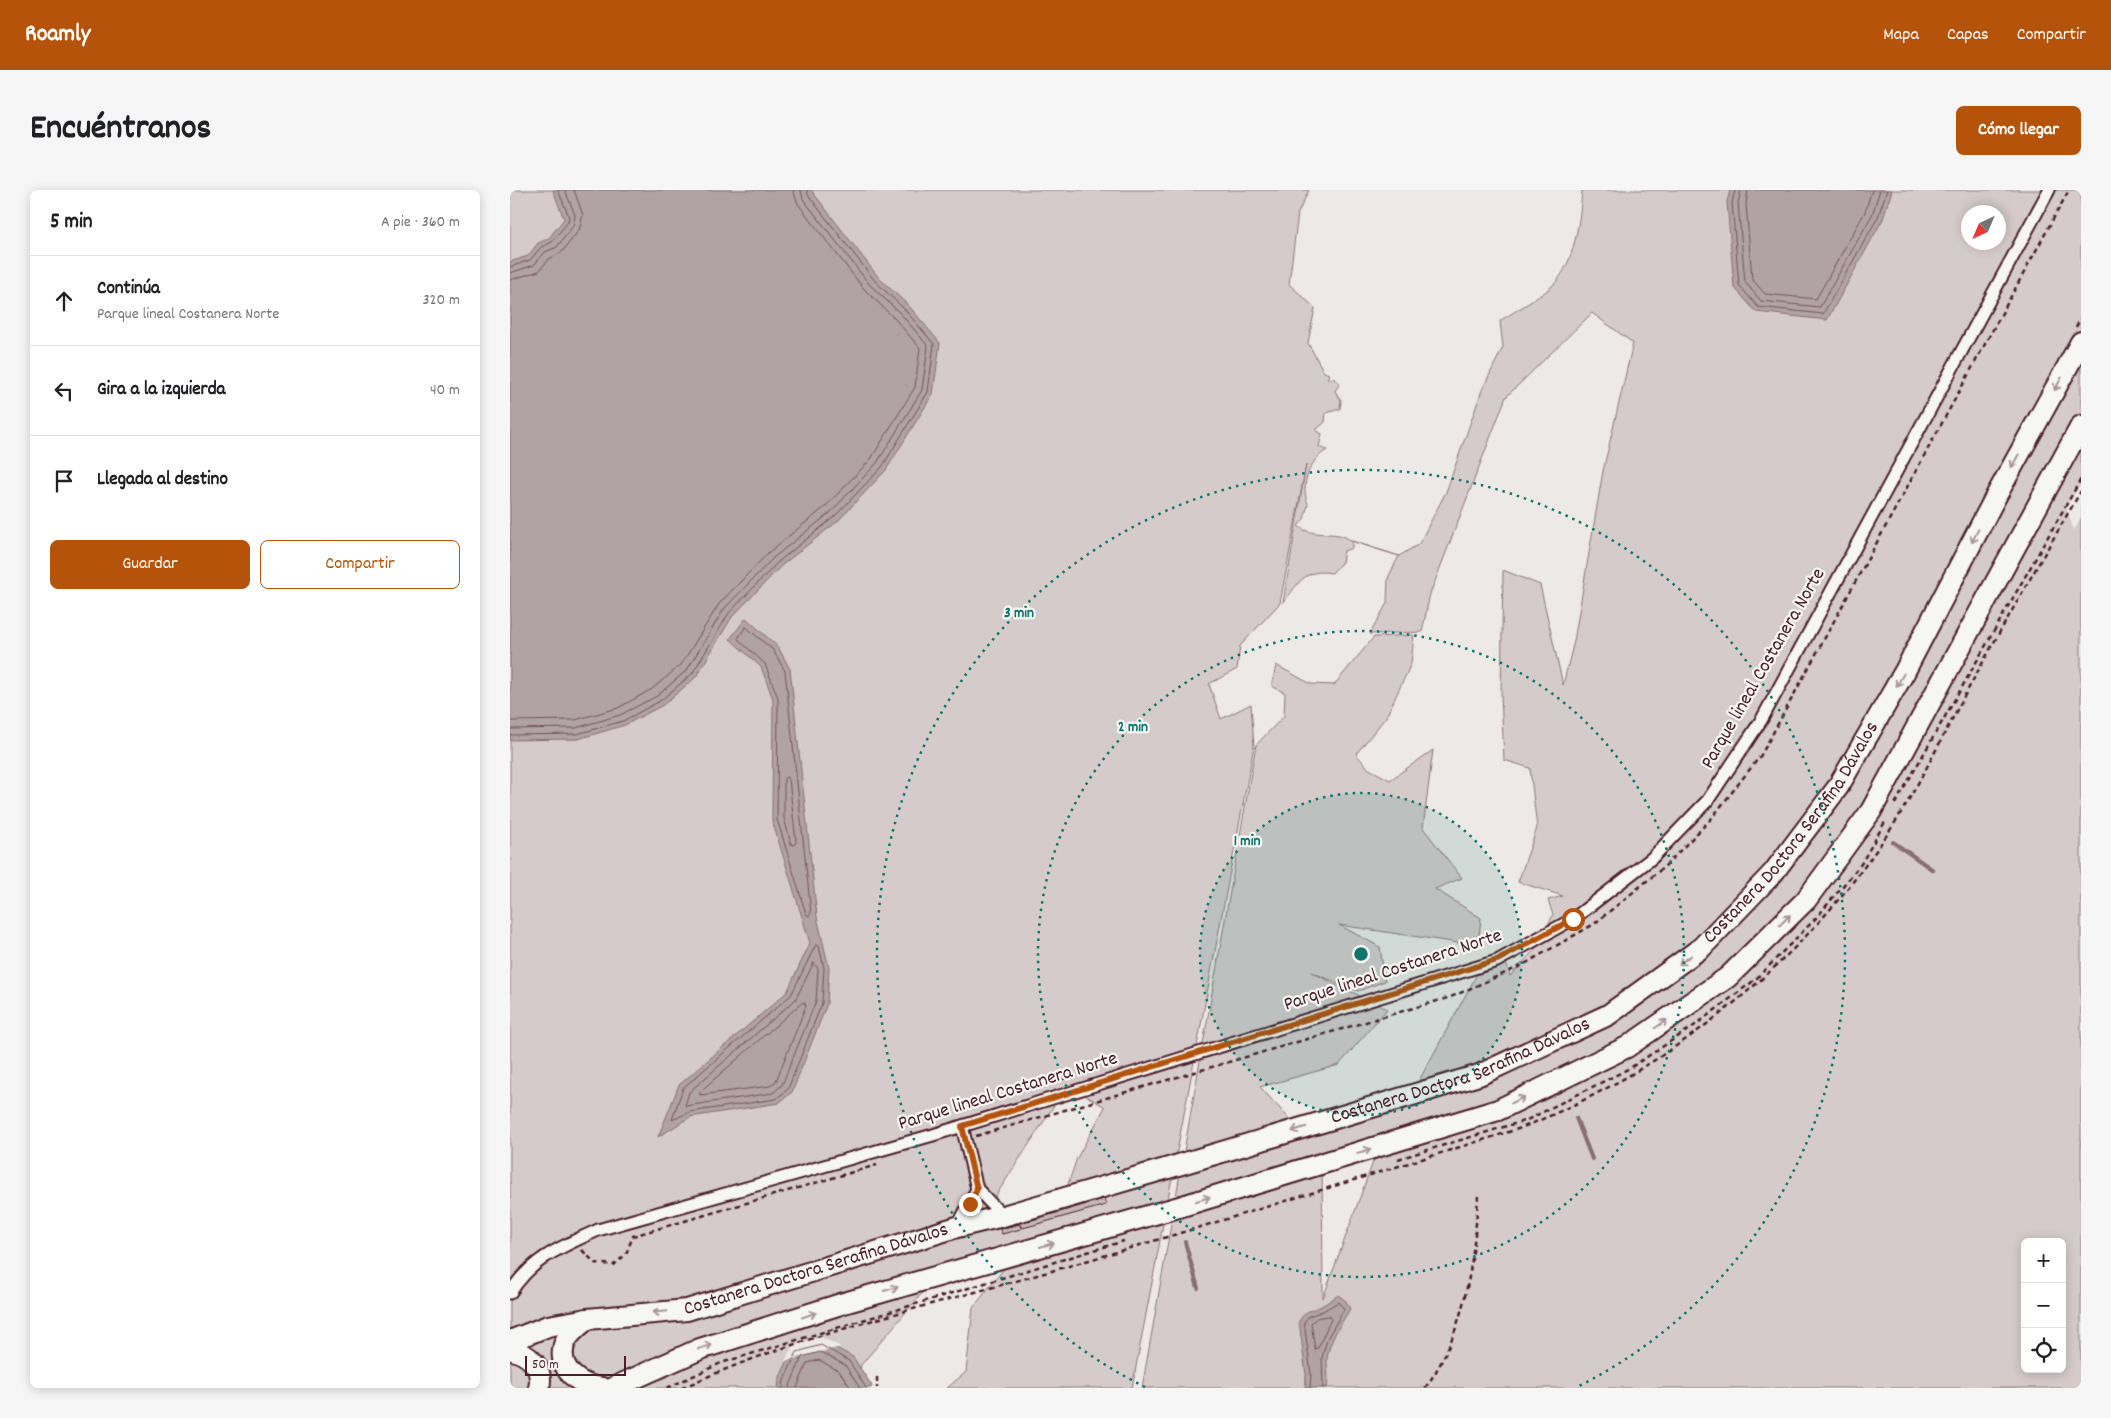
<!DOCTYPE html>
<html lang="es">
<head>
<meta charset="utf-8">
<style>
	body { margin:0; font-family:Dekko,sans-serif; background:#f6f6f6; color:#202124 }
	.controls { position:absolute; right:15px; bottom:15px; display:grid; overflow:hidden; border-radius:8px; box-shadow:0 2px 12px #0003 }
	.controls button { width:45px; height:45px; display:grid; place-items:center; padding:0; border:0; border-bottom:1px solid #e0e0e0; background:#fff; color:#202124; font:25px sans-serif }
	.compass { position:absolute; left:1451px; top:15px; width:45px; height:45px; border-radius:50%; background:#fff; box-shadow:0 2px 12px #0003; rotate:224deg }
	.scale { position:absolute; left:15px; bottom:12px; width:101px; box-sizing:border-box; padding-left:5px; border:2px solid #4a1f2b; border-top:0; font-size:14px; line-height:18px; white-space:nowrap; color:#4a1f2b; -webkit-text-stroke:4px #f6f6f2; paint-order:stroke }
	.stop { position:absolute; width:15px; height:15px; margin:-11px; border:4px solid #b45309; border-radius:50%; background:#fff }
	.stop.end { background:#b45309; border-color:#fff; box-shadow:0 1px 5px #0008 }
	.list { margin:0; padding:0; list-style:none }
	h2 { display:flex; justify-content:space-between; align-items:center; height:65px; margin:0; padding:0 20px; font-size:21px }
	h2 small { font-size:16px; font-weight:400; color:#757577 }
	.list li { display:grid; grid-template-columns:32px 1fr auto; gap:15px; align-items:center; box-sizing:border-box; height:90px; padding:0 20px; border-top:1px solid #e0e0e0 }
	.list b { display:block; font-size:19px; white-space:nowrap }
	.list p { margin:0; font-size:16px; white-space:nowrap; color:#757577 }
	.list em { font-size:16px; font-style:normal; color:#757577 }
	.actions { display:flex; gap:10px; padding:15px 20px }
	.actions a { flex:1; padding:11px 0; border:1px solid #b45309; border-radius:8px; text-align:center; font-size:18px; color:#b45309 }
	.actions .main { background:#b45309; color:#fff }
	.icon { flex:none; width:28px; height:28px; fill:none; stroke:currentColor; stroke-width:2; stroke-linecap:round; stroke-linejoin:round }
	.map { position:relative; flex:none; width:1571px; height:1198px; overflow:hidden; border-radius:8px }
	header { display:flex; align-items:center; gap:30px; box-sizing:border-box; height:70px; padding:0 25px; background:#b45309; color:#fff }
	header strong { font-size:24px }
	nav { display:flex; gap:28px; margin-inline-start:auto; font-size:18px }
	.intro { display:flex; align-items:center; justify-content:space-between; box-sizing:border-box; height:120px; padding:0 30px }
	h1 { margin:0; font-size:35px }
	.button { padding:12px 22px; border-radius:8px; background:#b45309; color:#fff; font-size:18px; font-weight:700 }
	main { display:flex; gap:30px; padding:0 30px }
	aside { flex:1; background:#fff; border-radius:8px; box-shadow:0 2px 12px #0003 }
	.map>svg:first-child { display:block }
</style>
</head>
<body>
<header>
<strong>Roamly</strong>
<nav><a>Mapa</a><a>Capas</a><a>Compartir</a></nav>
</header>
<div class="intro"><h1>Encuéntranos</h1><a class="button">Cómo llegar</a></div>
<main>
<aside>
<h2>5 min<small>A pie · 360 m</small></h2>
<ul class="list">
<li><svg class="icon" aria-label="ahead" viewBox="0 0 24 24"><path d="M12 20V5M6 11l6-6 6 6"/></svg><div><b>Continúa</b><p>Parque lineal Costanera Norte</p></div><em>320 m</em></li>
<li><svg class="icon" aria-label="left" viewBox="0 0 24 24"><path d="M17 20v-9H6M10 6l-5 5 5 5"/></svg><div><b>Gira a la izquierda</b></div><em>40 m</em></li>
<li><svg class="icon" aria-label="arrive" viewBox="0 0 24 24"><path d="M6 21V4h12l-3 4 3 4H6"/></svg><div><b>Llegada al destino</b></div></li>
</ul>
<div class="actions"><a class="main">Guardar</a><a>Compartir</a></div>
</aside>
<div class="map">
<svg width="1571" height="1198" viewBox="0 0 1571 1198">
	<rect width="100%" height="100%" fill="#ece9e6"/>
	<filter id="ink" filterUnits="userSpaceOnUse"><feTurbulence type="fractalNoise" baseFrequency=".02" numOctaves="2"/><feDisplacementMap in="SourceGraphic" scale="10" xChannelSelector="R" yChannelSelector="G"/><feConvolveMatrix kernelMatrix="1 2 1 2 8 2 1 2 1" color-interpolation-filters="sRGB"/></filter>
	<g filter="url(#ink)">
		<!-- green -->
		<path fill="#d4cbca" stroke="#8f757a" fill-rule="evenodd" d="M0 0H799L788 23 779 94 805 118 798 153 814 182 819 184 817 190 823 188 830 193 825 201 831 210 830 219 816 223 815 232 806 240 812 244 809 257 817 260C799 270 790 296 798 314L794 329 788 336C806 350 827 338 841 351L889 366 909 354 936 302 972 200 993 157 990 131C1006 120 1026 110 1041 97 1065 76 1070 29 1072 0H1571V1198H632L746 555 774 526 775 503 762 496 766 475 801 494 824 495 864 447 904 445 901 474 876 527 846 564 859 579 880 590 923 560 913 638 952 688 925 699 971 728 968 756 829 735 870 757 875 791 848 801 801 782 877 819 829 875 750 897 796 947 894 918 972 775 993 763 1000 786 1026 758 1043 725 1038 710 1053 706 1008 692 1027 638 1020 578 994 570 991 504 993 380 1030 395 1053 495 1064 451 1093 281 1123 153 1082 123 996 207 920 404 912 442 860 444 877 413 878 388 889 366 842 351V358L834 361 832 372 822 383C794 378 789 393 773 413L796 275 770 413 730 456 727 479 699 494 711 529 741 514 744 556 622 1198H437L456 1182 463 1118 495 1077 436 1075 351 1175 348 1198H0ZM1458 22H1488V52H1458ZM575 905 595 917 567 968 550 1018 461 1044 545 914ZM879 945 863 972 813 1108 812 964ZM1515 1052H1552V1179H1515Z"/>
		<!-- water -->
		<g fill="#b1a2a3" stroke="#886e73">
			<path d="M43 0H301L369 88 399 116 430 153 423 204 376 280 328 331 272 375 222 427 186 487 153 515 115 535 68 549 0 550V72L18 66 28 53 38 49 54 29Z"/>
			<path d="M1220 0H1382L1373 29 1317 130 1246 122 1224 97 1217 12Z"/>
			<path d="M236 428 268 457 280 479 307 727 319 778 317 814 282 902 269 913 180 927 148 947 169 895 277 802 300 753 262 630 263 509 251 477 220 449Z"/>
			<path d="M828 1105 836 1111 840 1119C831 1134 818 1152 817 1170 817 1180 819 1188 817 1198H795L796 1185 789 1131C798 1117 802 1122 813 1115 818 1112 823 1109 828 1105Z"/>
			<path d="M312 1150 343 1167 362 1196 361 1198H268L269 1189 284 1157Z"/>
		</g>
		<!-- pier -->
		<g fill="#ece9e6">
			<path d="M1571 294V327L1564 341 1556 317Z"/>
			<path d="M311 1147 331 1157 275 1171 283 1155Z"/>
		</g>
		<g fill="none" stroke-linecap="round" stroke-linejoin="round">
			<!-- shore -->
			<g stroke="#73535b" stroke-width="1">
				<path d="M1225 0 1222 13 1229 95 1248 117 1313 124 1368 27 1377 0"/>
				<path d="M1231 0 1228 13 1235 92 1251 111 1310 117 1362 25 1370 0"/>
				<path d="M1238 0 1236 14 1242 89 1255 104 1306 109 1355 22 1362 0"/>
				<path d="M0 77 20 70 31 57 42 52 58 32 59 27 48 0"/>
				<path d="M0 83 24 75 35 62 47 57 63 36 65 25 55 0"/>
				<path d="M0 90 29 81 39 69 52 62 69 40 73 25 64 0"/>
				<path d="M236 437 263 460 275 481 301 723 299 726 296 724 267 629 268 508 255 474 228 449Z"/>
				<path d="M0 531 65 530 108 518 142 499 171 475 209 414 259 362 315 317 361 269 405 197 410 158 385 129 354 99 288 14 283 0"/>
				<path d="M0 539 66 538 110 525 147 506 177 480 214 419 264 367 320 323 367 273 412 200 418 156 391 124 360 95 293 9 291 0"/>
				<path d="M0 545 67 544 113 531 150 511 182 484 219 423 268 372 324 327 372 277 418 202 424 154 395 120 365 91 298 5 297 0"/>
				<path d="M276 587 279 589 286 652 284 655 281 654 274 628V589Z"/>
				<path d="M306 755 309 756 314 778 312 813 278 899 266 909 180 922 162 930 173 898 281 805Z"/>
				<path d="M304 773 308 779 306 811 272 895 263 903 175 916 179 902 285 810Z"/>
				<path d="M292 813H295L296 816 266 891 260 896 190 905V902Z"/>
				<path d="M820 1126 821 1129 808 1158 805 1159 801 1133 807 1128Z"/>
				<path d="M273 1198 274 1190 287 1162 311 1155 339 1171 356 1198"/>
				<path d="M279 1198 292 1167 310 1162 335 1175 350 1198"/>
				<path d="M287 1198 297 1173 309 1170 329 1181 341 1198"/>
				<path d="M800 1198 801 1184 794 1132 799 1126 813 1121 828 1112 834 1119 817 1149 812 1168 813 1198"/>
			</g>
			<!-- stream -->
			<g stroke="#886e73" stroke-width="4">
				<path d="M1383 652 1423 680"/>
				<path d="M1066 928 1082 969"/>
				<path d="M675 1052 688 1098"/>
			</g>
		</g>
		<!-- building -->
		<g fill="#c4b7b7" stroke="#4a1f2b">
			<path d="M594 1009 596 1015 513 1038 512 1033Z"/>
			<path d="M510 1034 511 1039 492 1044 490 1039Z"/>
		</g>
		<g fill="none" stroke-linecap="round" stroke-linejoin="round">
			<defs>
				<g id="street">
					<path d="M452 936 467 999 493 1026"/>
					<path d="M447 1037 467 999"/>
					<path d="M0 1103C22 1068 51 1057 88 1040L423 945 987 771 1063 729 1142 668 1198 610 1252 529 1539 0"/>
				</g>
				<g id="highway">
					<path d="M77 1129C69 1136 57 1144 54 1155 47 1180 70 1196 92 1198"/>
					<path id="s1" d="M0 1151 38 1136 77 1129 177 1120 447 1037 493 1026 655 979 969 885 1098 825 1191 758 1263 683 1328 597 1395 481 1485 308 1571 152"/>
					<path d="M0 1159C19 1164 34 1177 29 1198"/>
					<path d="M103 1198 190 1159 334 1113 669 1017 988 920 1117 857 1218 787 1296 710 1361 621 1571 236"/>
				</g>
			</defs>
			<!-- street casing -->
			<use href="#street" stroke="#4a1f2b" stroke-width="15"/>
			<!-- highway casing -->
			<use href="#highway" stroke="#4a1f2b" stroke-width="24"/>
			<!-- path -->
			<g stroke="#4a1f2b" stroke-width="2.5" stroke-dasharray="5 4" stroke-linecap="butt">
				<path d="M1566 137 1571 128"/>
				<path d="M1385 614 1571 289"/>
				<path d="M466 946 941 807 1011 776 1084 734 1154 677 1201 629 1251 565 1559 0"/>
				<path d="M888 969 1017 930 1120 878 1184 836 1246 789 1307 727 1351 674 1375 632"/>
				<path d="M72 1060 85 1073 104 1075 116 1064 123 1046 367 975"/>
				<path d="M367 1187V1198"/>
				<path d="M157 1198 211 1173 614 1051"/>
				<path d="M172 1198C287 1145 423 1115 545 1080 700 1035 854 987 1008 939 1153 883 1284 781 1372 652 1404 606 1429 553 1456 503 1493 435 1532 368 1571 301"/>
				<path d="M915 1198C955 1144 964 1071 968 1006"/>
			</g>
			<!-- street -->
			<use href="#street" stroke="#f6f6f2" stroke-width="11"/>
			<!-- highway -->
			<use href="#highway" stroke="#f6f6f2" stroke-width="20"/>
		</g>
		<!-- one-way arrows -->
		<defs><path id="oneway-shaft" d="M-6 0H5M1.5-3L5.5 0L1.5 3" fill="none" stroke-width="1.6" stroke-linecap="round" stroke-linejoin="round" transform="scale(1.25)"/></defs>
		<g stroke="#a99598">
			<use href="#oneway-shaft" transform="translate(1548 194) rotate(119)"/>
			<use href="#oneway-shaft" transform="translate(1505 271) rotate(119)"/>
			<use href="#oneway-shaft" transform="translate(1465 346) rotate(117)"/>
			<use href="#oneway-shaft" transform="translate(1390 490) rotate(120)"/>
			<use href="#oneway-shaft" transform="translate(1275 730) rotate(-45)"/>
			<use href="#oneway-shaft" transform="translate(1175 770) rotate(144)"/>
			<use href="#oneway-shaft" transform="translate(1151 834) rotate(-35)"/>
			<use href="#oneway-shaft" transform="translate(1008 910) rotate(-26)"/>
			<use href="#oneway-shaft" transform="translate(789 939) rotate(163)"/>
			<use href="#oneway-shaft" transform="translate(854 961) rotate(-17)"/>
			<use href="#oneway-shaft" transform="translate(693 1009) rotate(-17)"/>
			<use href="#oneway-shaft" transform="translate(537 1055) rotate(-16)"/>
			<use href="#oneway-shaft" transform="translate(381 1099) rotate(-16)"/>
			<use href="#oneway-shaft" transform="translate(150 1122) rotate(175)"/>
			<use href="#oneway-shaft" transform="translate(299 1125) rotate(-19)"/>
			<use href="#oneway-shaft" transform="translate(195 1157) rotate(-18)"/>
		</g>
	</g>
	<g fill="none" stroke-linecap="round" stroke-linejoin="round" filter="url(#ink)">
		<!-- route -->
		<path stroke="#b45309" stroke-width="6" d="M460 1014 467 999 452 936 987 770 1063 729"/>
	</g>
	<!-- distance rings -->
	<circle cx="851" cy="764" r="161" fill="#0f766e" fill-opacity=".12"/>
	<g fill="none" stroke="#0f766e" stroke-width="2.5" stroke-dasharray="2.5 5">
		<circle cx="851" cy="764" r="161"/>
		<circle cx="851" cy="764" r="323"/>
		<path d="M635 1197A484 484 0 1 1 1067 1197"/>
	</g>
	<g text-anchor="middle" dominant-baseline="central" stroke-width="4.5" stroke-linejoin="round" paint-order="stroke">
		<!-- street labels -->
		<g font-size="20" fill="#4a1f2b" stroke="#f6f6f2">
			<text transform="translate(1254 479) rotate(-60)">Parque lineal Costanera Norte</text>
			<text stroke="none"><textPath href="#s1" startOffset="1411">Costanera Doctora Serafina Dávalos</textPath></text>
			<text transform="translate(883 781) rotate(-18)">Parque lineal Costanera Norte</text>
			<text stroke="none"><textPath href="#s1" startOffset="991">Costanera Doctora Serafina Dávalos</textPath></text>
			<text transform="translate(498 902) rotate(-17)">Parque lineal Costanera Norte</text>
			<text stroke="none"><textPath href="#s1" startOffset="316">Costanera Doctora Serafina Dávalos</textPath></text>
		</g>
	</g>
	<circle cx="851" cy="764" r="8" fill="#0f766e" stroke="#f6f6f2" stroke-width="2.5"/>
	<g font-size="15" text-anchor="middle" font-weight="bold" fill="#0f766e" stroke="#f6f6f2" stroke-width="4.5" stroke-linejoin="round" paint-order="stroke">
		<text x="509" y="427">3 min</text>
		<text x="623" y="541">2 min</text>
		<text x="737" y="655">1 min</text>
	</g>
</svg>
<div class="controls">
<button>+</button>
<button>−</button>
<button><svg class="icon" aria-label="locate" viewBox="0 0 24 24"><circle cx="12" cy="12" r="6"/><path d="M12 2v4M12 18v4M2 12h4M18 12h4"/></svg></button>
</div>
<svg class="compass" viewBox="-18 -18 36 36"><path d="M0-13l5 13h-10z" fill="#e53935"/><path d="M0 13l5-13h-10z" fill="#757577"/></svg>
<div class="scale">50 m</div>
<div class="stop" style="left:1063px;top:729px"></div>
<div class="stop end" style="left:460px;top:1014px"></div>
</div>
</main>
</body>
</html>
